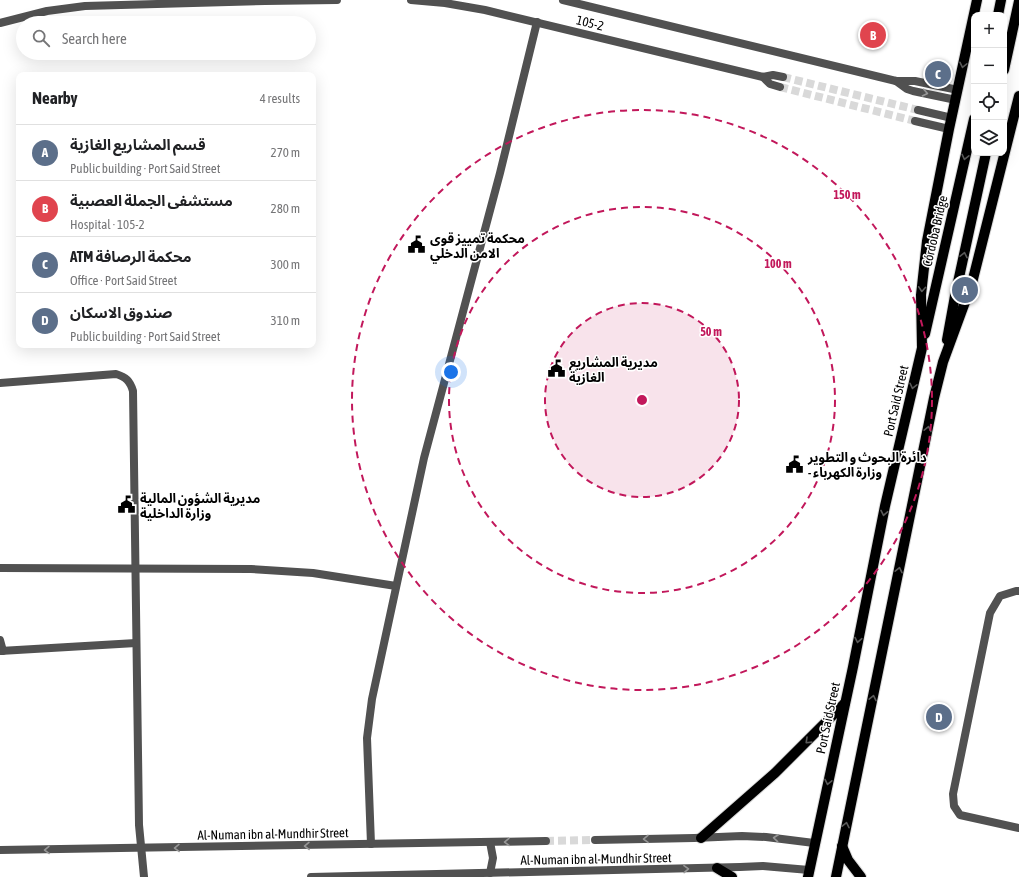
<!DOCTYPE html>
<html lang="en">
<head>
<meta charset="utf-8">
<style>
	body { margin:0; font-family:"Asap Condensed","Noto Sans Arabic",sans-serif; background:#f6f6f6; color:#202124 }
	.controls { position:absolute; right:12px; top:12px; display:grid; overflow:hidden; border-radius:8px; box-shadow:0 4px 16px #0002 }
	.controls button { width:36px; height:36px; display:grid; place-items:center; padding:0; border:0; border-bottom:1px solid #e0e0e0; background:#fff; color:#202124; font:20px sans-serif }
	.you { position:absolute; left:451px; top:372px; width:14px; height:14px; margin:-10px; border:3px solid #fff; border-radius:50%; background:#1a73e8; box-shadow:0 0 0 6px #1a73e833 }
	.badge { display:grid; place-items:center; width:26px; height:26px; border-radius:50%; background:#000; color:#fff; font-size:13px; font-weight:700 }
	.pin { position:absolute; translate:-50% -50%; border:2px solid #fff; box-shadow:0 1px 4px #0006 }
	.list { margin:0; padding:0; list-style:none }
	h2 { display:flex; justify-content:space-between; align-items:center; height:52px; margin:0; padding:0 16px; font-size:17px }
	h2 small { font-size:13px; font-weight:400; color:#757577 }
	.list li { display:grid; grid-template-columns:26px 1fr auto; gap:12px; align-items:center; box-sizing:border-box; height:56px; padding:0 16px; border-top:1px solid #e0e0e0 }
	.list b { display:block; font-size:15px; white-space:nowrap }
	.list p { margin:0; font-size:13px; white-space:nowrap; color:#757577 }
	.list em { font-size:13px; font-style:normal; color:#757577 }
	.icon { flex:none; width:22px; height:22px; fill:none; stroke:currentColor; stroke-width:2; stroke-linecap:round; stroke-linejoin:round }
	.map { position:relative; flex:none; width:1019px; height:877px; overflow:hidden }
	.search { position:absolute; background:#fff; box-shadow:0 4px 16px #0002; left:16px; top:16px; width:300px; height:44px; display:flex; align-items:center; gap:10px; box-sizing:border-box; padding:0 14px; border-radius:22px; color:#757577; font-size:15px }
	.panel { position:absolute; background:#fff; box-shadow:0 4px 16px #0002; left:16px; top:72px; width:300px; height:276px; border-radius:8px }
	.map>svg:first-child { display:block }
</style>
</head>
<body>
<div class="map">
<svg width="1019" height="877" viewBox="0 0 1019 877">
	<rect width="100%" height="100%" fill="#fff"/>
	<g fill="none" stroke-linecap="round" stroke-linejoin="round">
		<!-- street-tunnel -->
		<g stroke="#d9d9d9" stroke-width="8" stroke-dasharray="8 4" stroke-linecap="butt">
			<path d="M783 77 918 110"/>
			<path d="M780 87 915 121"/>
			<path d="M546 841 595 840"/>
		</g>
		<defs>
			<g id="primary">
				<path d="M998 15 1001 0"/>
				<path d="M1004 70 1019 1"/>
				<path d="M925 334 974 119"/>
				<path d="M947 340 955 296 986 153"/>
				<path d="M701 838 775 773 845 703"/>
				<path d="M842 846 848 860 861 877"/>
				<path d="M717 868 732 877"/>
				<path d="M808 877 853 667 885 506 922 348 921 295 927 241 949 129 977 0"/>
				<path d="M836 877 934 398 943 362 972 283 1019 96"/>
			</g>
		</defs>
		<!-- primary casing -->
		<use href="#primary" stroke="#dbdbdb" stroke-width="12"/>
		<!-- street -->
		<g stroke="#515151" stroke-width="8">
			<path d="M411 0 445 3 485 10 763 77 773 75 783 77"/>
			<path d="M563 0 896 81H915L958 90"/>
			<path d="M0 23 47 11 85 6 265 1 337 0"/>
			<path d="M763 77 770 84 780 87"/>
			<path d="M896 81 907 89 913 91 956 100"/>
			<path d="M918 110 952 118"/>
			<path d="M915 121 949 129"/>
			<path d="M0 383 116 374C126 377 130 381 133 391L139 825 144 877"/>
			<path d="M0 568 251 569 313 573 396 586"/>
			<path d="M1019 591H1016L1000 596 990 613 953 794 954 806 960 815 1019 828"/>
			<path d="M0 640 3 651"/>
			<path d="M0 651 136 643"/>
			<path d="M595 840 694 838 742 836 766 837 814 843"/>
			<path d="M371 844 367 738 372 699 424 458 500 173 537 22"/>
			<path d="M0 850 546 841"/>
			<path d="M490 873 493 858 490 842"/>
			<path d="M311 877 740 867 763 866 809 870"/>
		</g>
		<!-- primary -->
		<use href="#primary" stroke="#000" stroke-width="10"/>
	</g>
	<!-- one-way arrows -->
	<defs><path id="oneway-chevron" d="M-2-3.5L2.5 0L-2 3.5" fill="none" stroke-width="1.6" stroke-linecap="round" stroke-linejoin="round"/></defs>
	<g stroke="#595959">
		<use href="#oneway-chevron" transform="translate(963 65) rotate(102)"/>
		<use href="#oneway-chevron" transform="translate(965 157) rotate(103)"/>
		<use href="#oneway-chevron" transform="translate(964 255) rotate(-78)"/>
		<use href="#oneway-chevron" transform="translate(922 289) rotate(94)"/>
		<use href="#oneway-chevron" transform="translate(913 386) rotate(103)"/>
		<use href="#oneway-chevron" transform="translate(928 429) rotate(-78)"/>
		<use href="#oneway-chevron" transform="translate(884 513) rotate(101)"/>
		<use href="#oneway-chevron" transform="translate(899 570) rotate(-78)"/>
		<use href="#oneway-chevron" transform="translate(858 640) rotate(101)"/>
		<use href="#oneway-chevron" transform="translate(873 698) rotate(-78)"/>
		<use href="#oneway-chevron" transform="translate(808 741) rotate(136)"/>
		<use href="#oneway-chevron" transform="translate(828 782) rotate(102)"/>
		<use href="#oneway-chevron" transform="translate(846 825) rotate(-78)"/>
	</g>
	<g stroke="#979797">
		<use href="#oneway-chevron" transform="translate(925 93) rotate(12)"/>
		<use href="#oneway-chevron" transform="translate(776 838) rotate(-174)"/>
		<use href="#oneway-chevron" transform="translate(646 839) rotate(179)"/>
		<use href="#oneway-chevron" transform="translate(507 842) rotate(179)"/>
		<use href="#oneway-chevron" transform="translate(307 846) rotate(179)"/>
		<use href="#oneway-chevron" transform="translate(177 848) rotate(179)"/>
		<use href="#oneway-chevron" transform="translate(47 850) rotate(179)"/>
		<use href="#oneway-chevron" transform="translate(686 869) rotate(-1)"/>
	</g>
	<!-- distance rings -->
	<circle cx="642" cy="400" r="97" fill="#c2185b" fill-opacity=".12"/>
	<g fill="none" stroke="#c2185b" stroke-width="2" stroke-dasharray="7 5">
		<circle cx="642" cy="400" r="97"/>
		<circle cx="642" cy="400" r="193"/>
		<circle cx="642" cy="400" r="290"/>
	</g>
	<!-- icons -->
	<defs>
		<symbol id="civic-bare" viewBox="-9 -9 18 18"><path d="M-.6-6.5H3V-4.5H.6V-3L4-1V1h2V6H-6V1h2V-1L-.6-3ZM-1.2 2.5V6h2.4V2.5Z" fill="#000" stroke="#fff" stroke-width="2.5" paint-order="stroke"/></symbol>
	</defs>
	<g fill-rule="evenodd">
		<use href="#civic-bare" x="404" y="232" width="25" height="25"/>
		<use href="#civic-bare" x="544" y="356" width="25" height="25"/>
		<use href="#civic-bare" x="782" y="452" width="25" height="25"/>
		<use href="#civic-bare" x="114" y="492" width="25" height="25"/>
	</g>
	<g text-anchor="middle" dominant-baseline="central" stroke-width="3" stroke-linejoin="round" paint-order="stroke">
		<!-- street labels -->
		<g font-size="13" fill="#000" stroke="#fff">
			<text transform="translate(590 23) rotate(14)">105-2</text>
			<text transform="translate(935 231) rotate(-77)">Córdoba Bridge</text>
			<text transform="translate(896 401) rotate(-77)">Port Said Street</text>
			<text transform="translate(828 718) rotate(-78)">Port Said Street</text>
			<text transform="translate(273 834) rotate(-1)">Al-Numan ibn al-Mundhir Street</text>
			<text transform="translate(596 859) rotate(-1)">Al-Numan ibn al-Mundhir Street</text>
		</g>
		<!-- poi labels -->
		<g font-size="13" font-weight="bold" fill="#000" stroke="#fff" text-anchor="start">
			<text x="430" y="238">محكمة تمييز قوى<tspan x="430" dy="15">الامن الدخلي</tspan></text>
			<text x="569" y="362">مديرية المشاريع<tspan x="569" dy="15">الغازية</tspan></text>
			<text x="808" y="457">دائرة البحوث و التطوير<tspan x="808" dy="15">- وزارة الكهرباء</tspan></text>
			<text x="140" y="498">مديرية الشؤون المالية<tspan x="140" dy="15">وزارة الداخلية</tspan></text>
		</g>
	</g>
	<circle cx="642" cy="400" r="6" fill="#c2185b" stroke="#fff" stroke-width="2"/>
	<g font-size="12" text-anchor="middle" font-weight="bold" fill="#c2185b" stroke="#fff" stroke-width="3" stroke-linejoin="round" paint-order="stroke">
		<text x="847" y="199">150 m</text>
		<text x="778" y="268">100 m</text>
		<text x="711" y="336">50 m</text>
	</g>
</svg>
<div class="controls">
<button>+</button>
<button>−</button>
<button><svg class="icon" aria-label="locate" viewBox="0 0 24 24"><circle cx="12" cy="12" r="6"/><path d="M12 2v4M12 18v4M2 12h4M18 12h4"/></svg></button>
<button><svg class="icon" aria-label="layers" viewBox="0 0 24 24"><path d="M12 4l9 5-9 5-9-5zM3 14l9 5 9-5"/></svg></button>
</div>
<div class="you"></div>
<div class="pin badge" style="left:965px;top:290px;background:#5c6f8a">A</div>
<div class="pin badge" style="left:873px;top:35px;background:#e0444e">B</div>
<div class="pin badge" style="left:938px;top:74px;background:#5c6f8a">C</div>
<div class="pin badge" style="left:939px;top:717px;background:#5c6f8a">D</div>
<div class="search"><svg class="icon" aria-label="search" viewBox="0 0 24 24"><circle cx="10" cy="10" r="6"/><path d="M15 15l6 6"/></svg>Search here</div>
<section class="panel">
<h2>Nearby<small>4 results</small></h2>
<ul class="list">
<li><span class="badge" style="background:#5c6f8a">A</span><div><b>قسم المشاريع الغازية</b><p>Public building · Port Said Street</p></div><em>270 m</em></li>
<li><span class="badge" style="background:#e0444e">B</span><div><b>مستشفى الجملة العصبية</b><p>Hospital · 105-2</p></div><em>280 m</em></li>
<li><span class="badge" style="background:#5c6f8a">C</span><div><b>ATM محكمة الرصافة</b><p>Office · Port Said Street</p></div><em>300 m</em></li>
<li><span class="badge" style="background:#5c6f8a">D</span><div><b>صندوق الاسكان</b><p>Public building · Port Said Street</p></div><em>310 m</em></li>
</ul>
</section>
</div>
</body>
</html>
